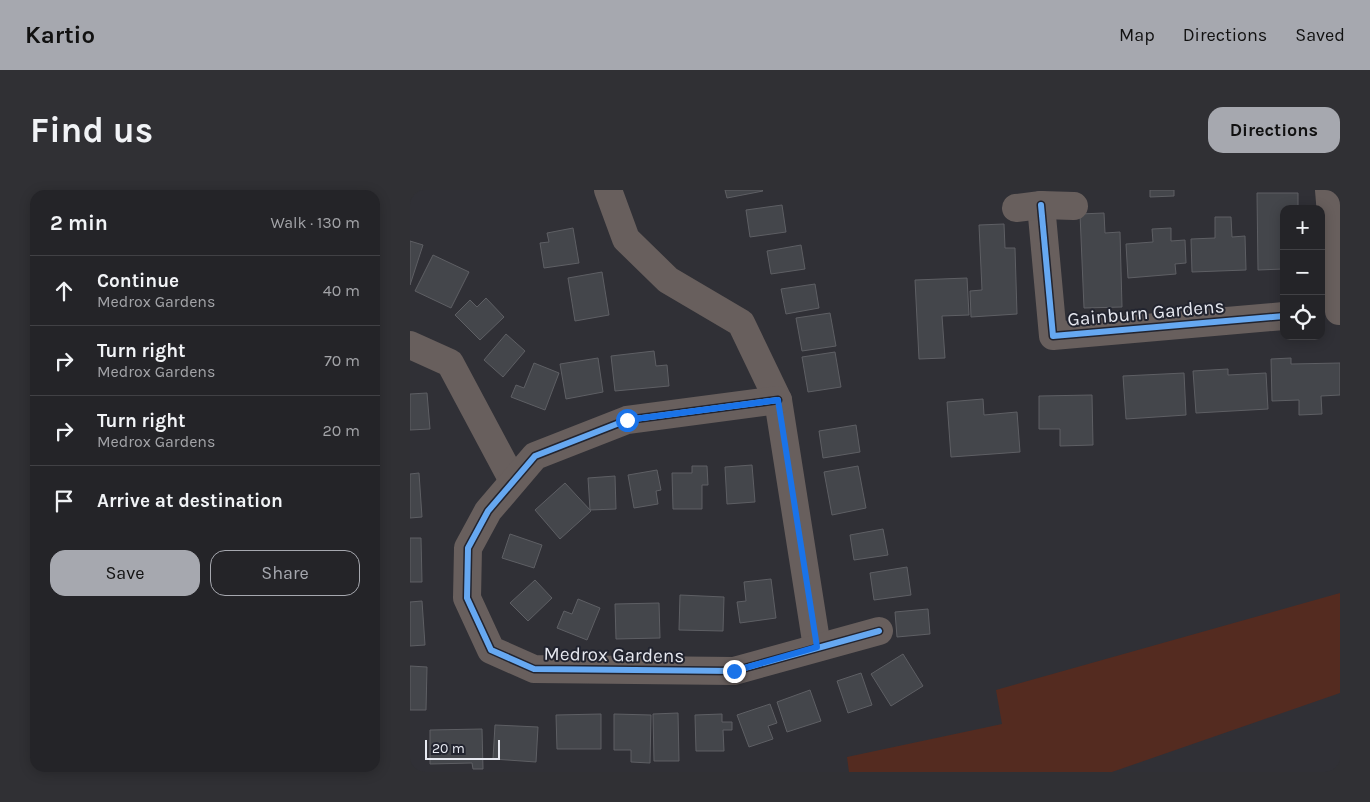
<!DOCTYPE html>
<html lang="en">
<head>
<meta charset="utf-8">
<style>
	body { margin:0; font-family:Karla,sans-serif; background:#303034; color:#f1f3f6 }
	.controls { position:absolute; right:15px; top:15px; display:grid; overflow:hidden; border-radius:10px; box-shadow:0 2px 12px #0003 }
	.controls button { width:45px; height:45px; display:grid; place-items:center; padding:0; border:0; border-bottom:1px solid #414145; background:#242428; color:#f1f3f6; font:25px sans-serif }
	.scale { position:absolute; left:15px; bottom:12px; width:75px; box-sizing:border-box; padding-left:5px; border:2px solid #e6e8f0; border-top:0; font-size:14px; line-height:18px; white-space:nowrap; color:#e6e8f0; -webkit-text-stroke:4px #22242f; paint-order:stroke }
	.stop { position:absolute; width:15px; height:15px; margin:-11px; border:4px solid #1a73e8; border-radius:50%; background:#fff }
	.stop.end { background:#1a73e8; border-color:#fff; box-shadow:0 1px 5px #0008 }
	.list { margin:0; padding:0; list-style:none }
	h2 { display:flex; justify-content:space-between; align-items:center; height:65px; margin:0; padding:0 20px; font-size:21px }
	h2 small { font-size:16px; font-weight:400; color:#a3a4a8 }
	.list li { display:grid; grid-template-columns:32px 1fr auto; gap:15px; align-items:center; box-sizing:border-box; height:70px; padding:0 20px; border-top:1px solid #414145 }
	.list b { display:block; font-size:19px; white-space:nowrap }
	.list p { margin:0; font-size:16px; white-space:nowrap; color:#a3a4a8 }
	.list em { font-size:16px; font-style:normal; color:#a3a4a8 }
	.actions { display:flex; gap:10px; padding:15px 20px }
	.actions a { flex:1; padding:11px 0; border:1px solid #a6a8af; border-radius:15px; text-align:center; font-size:18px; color:#a6a8af }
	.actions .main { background:#a6a8af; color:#111 }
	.icon { flex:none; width:28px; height:28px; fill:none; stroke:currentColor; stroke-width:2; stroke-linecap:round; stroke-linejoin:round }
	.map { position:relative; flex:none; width:930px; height:582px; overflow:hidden; border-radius:15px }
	header { display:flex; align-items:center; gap:30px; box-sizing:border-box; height:70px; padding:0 25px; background:#a6a8af; color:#111 }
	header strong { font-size:24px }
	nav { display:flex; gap:28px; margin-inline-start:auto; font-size:18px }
	.intro { display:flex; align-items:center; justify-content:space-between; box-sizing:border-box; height:120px; padding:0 30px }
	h1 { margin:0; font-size:35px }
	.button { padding:12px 22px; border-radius:15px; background:#a6a8af; color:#111; font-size:18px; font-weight:700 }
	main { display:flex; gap:30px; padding:0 30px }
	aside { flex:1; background:#242428; border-radius:15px; box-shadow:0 2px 12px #0003 }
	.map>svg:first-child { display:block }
</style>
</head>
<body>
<header>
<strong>Kartio</strong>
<nav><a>Map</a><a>Directions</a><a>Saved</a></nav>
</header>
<div class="intro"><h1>Find us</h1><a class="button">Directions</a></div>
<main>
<aside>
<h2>2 min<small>Walk · 130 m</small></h2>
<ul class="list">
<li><svg class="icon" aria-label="ahead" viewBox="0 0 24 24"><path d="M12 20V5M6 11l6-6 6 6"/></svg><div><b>Continue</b><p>Medrox Gardens</p></div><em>40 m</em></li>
<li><svg class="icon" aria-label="right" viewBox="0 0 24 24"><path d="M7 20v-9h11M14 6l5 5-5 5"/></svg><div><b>Turn right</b><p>Medrox Gardens</p></div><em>70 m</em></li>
<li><svg class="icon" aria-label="right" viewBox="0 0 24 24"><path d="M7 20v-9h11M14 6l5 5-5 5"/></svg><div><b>Turn right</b><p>Medrox Gardens</p></div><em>20 m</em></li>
<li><svg class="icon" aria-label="arrive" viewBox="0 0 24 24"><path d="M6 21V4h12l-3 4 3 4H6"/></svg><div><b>Arrive at destination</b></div></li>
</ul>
<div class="actions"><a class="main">Save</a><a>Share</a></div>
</aside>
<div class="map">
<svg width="930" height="582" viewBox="0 0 930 582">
	<rect width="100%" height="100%" fill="#303036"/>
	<!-- green -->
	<path fill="#542b20" d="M930 403V503L702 582H439L437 567 592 534 586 500Z"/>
	<!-- building -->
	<g fill="#44464b" stroke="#5e5f64">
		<path d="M315 0H352L353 1 317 8Z"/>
		<path d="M740 0H764V6L740 7Z"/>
		<path d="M847 3H888V19H874V79L848 80Z"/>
		<path d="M372 15 376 42 340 47 336 20Z"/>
		<path d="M694 23 695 43 710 42 712 117 674 118 670 24Z"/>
		<path d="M805 27H821L822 47 835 46 836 80 782 82 781 49 805 48Z"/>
		<path d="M594 34 595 58H605L607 124 561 127 560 101 572 100 569 35Z"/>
		<path d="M163 38 169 73 134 78 130 53 139 52 137 43Z"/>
		<path d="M761 38V51L775 50 776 73 765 74 766 84 718 88 716 54 743 52 742 39Z"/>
		<path d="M0 51 13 55 0 95Z"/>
		<path d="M391 55 395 79 361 84 357 61Z"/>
		<path d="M23 65 59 82 41 118 5 101Z"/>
		<path d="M192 82 199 125 165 131 158 88Z"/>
		<path d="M557 88 559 125 532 126 535 168 509 169 505 90Z"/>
		<path d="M405 94 409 118 376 124 371 99Z"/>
		<path d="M76 108 94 127 70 150 45 125 60 110 67 117Z"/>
		<path d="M420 123 426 156 392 161 386 128Z"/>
		<path d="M96 144 115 161 93 187 74 170Z"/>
		<path d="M244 161 246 176 257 175 259 196 205 201 201 166Z"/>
		<path d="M425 162 431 197 398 202 392 167Z"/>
		<path d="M188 168 193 202 156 209 150 174Z"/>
		<path d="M881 168V174L930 173V205L911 206 912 224 889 225V210L862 211 861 169Z"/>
		<path d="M124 173 149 183 135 220 101 207 106 195 114 198Z"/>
		<path d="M818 179V185L856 183 858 219 786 223 783 181Z"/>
		<path d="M774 183 776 225 716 229 713 186Z"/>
		<path d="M17 203 20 239 0 240V204Z"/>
		<path d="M682 205 683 255 650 256V239H629V206Z"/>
		<path d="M573 209 574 225 607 222 610 262 541 267 537 212Z"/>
		<path d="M446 235 450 262 413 268 409 241Z"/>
		<path d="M342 275 345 312 317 314 315 277Z"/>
		<path d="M282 276H297L298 295H292V319H263L262 283H282Z"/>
		<path d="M448 276 456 318 422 325 414 282Z"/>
		<path d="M247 280 251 300 246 301 248 314 224 318 218 285Z"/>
		<path d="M9 283 12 327 0 328V284Z"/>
		<path d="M205 286 206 319 180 320 178 288Z"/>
		<path d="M155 293 181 321 150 349 125 320Z"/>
		<path d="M473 339 478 365 444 370 440 345Z"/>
		<path d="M100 344 132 355 124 378 92 368Z"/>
		<path d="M0 348H11L12 392H0Z"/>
		<path d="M497 377 501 405 464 410 460 383Z"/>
		<path d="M361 389 366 428 330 433 327 412 336 411 334 392Z"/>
		<path d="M125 390 142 408 118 431 100 413Z"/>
		<path d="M270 405 314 407 313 441 269 440Z"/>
		<path d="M168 409 190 418 177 450 147 438 154 421 162 424Z"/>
		<path d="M12 411 15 455 0 456V412Z"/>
		<path d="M249 413 250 448 206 449 205 414Z"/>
		<path d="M518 419 520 444 487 447 485 422Z"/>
		<path d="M493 464 513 496 481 516 461 484Z"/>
		<path d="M0 476 17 477 16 520H0Z"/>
		<path d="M451 483 462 515 438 523 427 491Z"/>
		<path d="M400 500 411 531 377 542 367 512Z"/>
		<path d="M360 514 367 533 358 536 363 549 339 557 327 525Z"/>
		<path d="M268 523 269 571H244L243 524Z"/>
		<path d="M191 524V559H147L146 525Z"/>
		<path d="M204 524 241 525 240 573 221 572V560H204Z"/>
		<path d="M312 524V532H322V540H313L314 561H286L285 525Z"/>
		<path d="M85 535 128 537 126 572 83 569Z"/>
		<path d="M72 539 73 579H63L62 573 20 574V540Z"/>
	</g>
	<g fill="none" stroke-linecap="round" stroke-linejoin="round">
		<!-- minor -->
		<g stroke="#685f5d" stroke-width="28">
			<path d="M198 0 216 49 258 90 331 133 368 210 407 457"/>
			<path d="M919 0 929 121"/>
			<path d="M631 15 643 146 874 126"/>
			<path d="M606 18 631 15 664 16"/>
			<path d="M0 155 40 173 103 291"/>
			<path d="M368 210 217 230 125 266 78 321 58 358 57 408 81 460 124 479 324 481 469 441"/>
		</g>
		<defs>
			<g id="cycleway">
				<path d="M631 15 643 146 874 126"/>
				<path d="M368 210 217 230 125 266 78 321 58 358 57 408 81 460 124 479 324 481 469 441"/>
			</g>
		</defs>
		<!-- cycleway casing -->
		<use href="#cycleway" stroke="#22242f" stroke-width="9"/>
		<!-- cycleway -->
		<use href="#cycleway" stroke="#66a8f1" stroke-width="6"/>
	</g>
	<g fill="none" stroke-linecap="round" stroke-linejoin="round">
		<!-- route -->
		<path stroke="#1a73e8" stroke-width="6" d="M217 230 368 210 407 457 324 481"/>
	</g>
	<g text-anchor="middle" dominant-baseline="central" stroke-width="4" stroke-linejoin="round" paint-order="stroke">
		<!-- street labels -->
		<g font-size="19" fill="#e6e8f0" stroke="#22242f">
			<text transform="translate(736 123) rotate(-5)">Gainburn Gardens</text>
			<text transform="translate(204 465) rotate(1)">Medrox Gardens</text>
		</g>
	</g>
</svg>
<div class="controls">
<button>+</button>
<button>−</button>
<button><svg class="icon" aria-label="locate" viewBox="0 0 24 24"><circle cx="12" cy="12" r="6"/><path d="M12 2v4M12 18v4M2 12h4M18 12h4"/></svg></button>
</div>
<div class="scale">20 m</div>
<div class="stop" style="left:217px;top:230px"></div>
<div class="stop end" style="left:324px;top:481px"></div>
</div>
</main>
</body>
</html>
